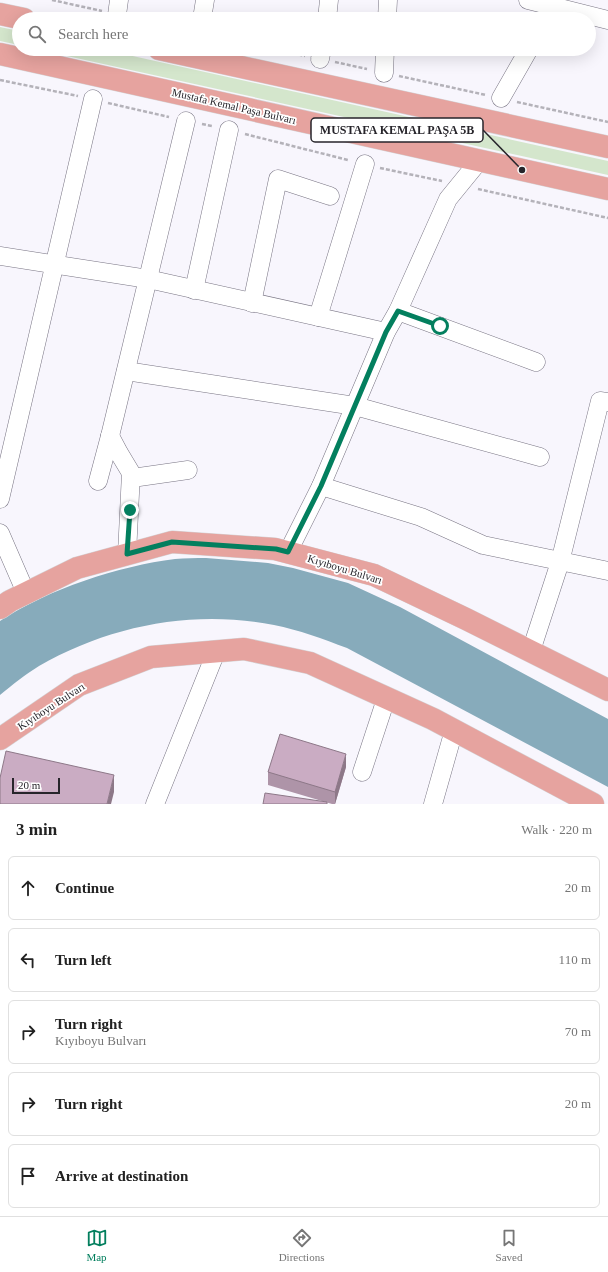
<!DOCTYPE html>
<html lang="en">
<head>
<meta charset="utf-8">
<style>
	body { margin:0; font-family:"Times New Roman",serif; background:#f6f6f6; color:#222 }
	.scale { position:absolute; left:12px; bottom:10px; width:48px; box-sizing:border-box; padding-left:4px; border:2px solid #27252b; border-top:0; font-size:11px; line-height:14px; white-space:nowrap; color:#27252b; -webkit-text-stroke:3px #fff; paint-order:stroke }
	.stop { position:absolute; width:12px; height:12px; margin:-9px; border:3px solid #037f5e; border-radius:50%; background:#fff }
	.stop.end { background:#037f5e; border-color:#fff; box-shadow:0 1px 4px #0008 }
	.list { margin:0; padding:0; list-style:none }
	h2 { display:flex; justify-content:space-between; align-items:center; height:52px; margin:0; padding:0 16px; font-size:17px }
	h2 small { font-size:13px; font-weight:400; color:#767676 }
	.list li { display:grid; grid-template-columns:26px 1fr auto; gap:12px; align-items:center; box-sizing:border-box; height:64px; margin:0 8px 8px; padding:0 8px; border:1px solid #e0e0e0; border-radius:6px }
	.list b { display:block; font-size:15px; white-space:nowrap }
	.list p { margin:0; font-size:13px; white-space:nowrap; color:#767676 }
	.list em { font-size:13px; font-style:normal; color:#767676 }
	.icon { flex:none; width:22px; height:22px; fill:none; stroke:currentColor; stroke-width:2; stroke-linecap:round; stroke-linejoin:round }
	.map { position:relative; flex:none; width:608px; height:804px; overflow:hidden }
	.search { position:absolute; background:#fff; box-shadow:0 4px 16px #0002; left:12px; right:12px; top:12px; height:44px; display:flex; align-items:center; gap:10px; box-sizing:border-box; padding:0 14px; border-radius:22px; color:#767676; font-size:15px }
	.sheet { height:412px; background:#fff }
	nav { display:flex; justify-content:space-around; align-items:center; box-sizing:border-box; height:56px; border-top:1px solid #e0e0e0; background:#fff; font-size:11px; color:#767676 }
	nav a { display:grid; justify-items:center; gap:2px }
	nav .on { color:#037f5e }
	.map>svg:first-child { display:block }
</style>
</head>
<body>
<div class="map">
<svg width="608" height="804" viewBox="0 0 608 804">
	<rect width="100%" height="100%" fill="#f8f6fd"/>
	<!-- green -->
	<g fill="#d4e6cc">
		<path d="M0 27 19 31V45L0 41Z"/>
		<path d="M35 49H101L608 161V175Z"/>
	</g>
	<!-- water -->
	<path fill="#87abbb" d="M206 558 268 563 293 568 348 583 400 607 608 719V787L347 648C323 639 299 630 274 625 194 609 110 625 39 666 26 674 12 685 0 695V621C48 589 119 566 175 559 185 558 196 558 206 558Z"/>
	<g fill="none" stroke-linecap="round" stroke-linejoin="round">
		<defs>
			<g id="minor">
				<path d="M528 0 608 20"/>
				<path d="M117 15 119 0"/>
				<path d="M202 19 205 0"/>
				<path d="M327 19 329 0"/>
				<path d="M387 19 388 0"/>
				<path d="M320 59 322 49"/>
				<path d="M384 73 385 49"/>
				<path d="M501 98 529 49"/>
				<path d="M0 256 148 279 386 332"/>
				<path d="M194 290 229 130"/>
				<path d="M252 303 278 179 330 196"/>
				<path d="M398 311 536 362"/>
				<path d="M318 317 365 164"/>
				<path d="M126 371 355 406 540 457"/>
				<path d="M110 436 119 453 131 473 127 554"/>
				<path d="M132 478 188 470"/>
				<path d="M98 481 110 436 186 121"/>
				<path d="M321 486 421 517 483 545 608 571"/>
				<path d="M0 499 93 99"/>
				<path d="M0 533 26 593"/>
				<path d="M288 552 321 486 386 332 398 311 448 199 479 161"/>
				<path d="M531 651 560 562 600 401 608 402"/>
				<path d="M362 772 384 705"/>
				<path d="M155 804 216 652"/>
				<path d="M433 804 454 730"/>
			</g>
			<g id="major">
				<path d="M0 14 24 19"/>
				<path d="M159 49 608 147"/>
				<path d="M0 54 608 189"/>
				<path d="M0 608 10 601 77 568 172 542 275 549 374 575 466 619 608 690"/>
				<path d="M0 739 79 685 151 657 244 649 310 663 433 719 593 804"/>
			</g>
		</defs>
		<!-- minor casing -->
		<use href="#minor" stroke="#787483" stroke-width="19"/>
		<!-- major casing -->
		<use href="#major" stroke="#d4d3d5" stroke-width="23"/>
		<!-- path -->
		<g stroke="#b4b2b9" stroke-width="2.5" stroke-dasharray="4 2" stroke-linecap="butt">
			<path d="M52 0 102 11"/>
			<path d="M275 49 305 56"/>
			<path d="M335 62 367 69"/>
			<path d="M399 76 486 95"/>
			<path d="M0 80 78 96"/>
			<path d="M517 102 608 122"/>
			<path d="M108 103 169 117"/>
			<path d="M202 124 212 126"/>
			<path d="M245 134 348 160"/>
			<path d="M380 168 442 181"/>
			<path d="M478 189 608 218"/>
		</g>
		<!-- minor -->
		<use href="#minor" stroke="#fff" stroke-width="18"/>
		<!-- major -->
		<use href="#major" stroke="#e6a39f" stroke-width="22"/>
	</g>
	<!-- wall -->
	<path fill="#ae94a8" d="M346 767 335 804H332L268 785V772Z"/>
	<!-- shaded-wall -->
	<g fill="#8d7888">
		<path d="M346 754V767L335 804V792Z"/>
		<path d="M114 775V792L111 804H107Z"/>
	</g>
	<!-- building -->
	<g fill="#caacc3" stroke="#8d7888">
		<path d="M280 734 346 754 335 792 268 772Z"/>
		<path d="M6 751 114 775 107 804H0V778Z"/>
		<path d="M265 793 327 802V804H263Z"/>
	</g>
	<g fill="none" stroke-linecap="round" stroke-linejoin="round">
		<!-- route -->
		<path stroke="#037f5e" stroke-width="5" d="M130 510 127 554 172 542 276 549 288 552 321 486 386 332 398 311 440 326"/>
	</g>
	<g text-anchor="middle" dominant-baseline="central" stroke-width="3.5" stroke-linejoin="round" paint-order="stroke">
		<!-- street labels -->
		<g font-size="11" fill="#27252b" stroke="#fff">
			<text transform="translate(234 106) rotate(13)">Mustafa Kemal Paşa Bulvarı</text>
			<text transform="translate(345 569) rotate(17)">Kıyıboyu Bulvarı</text>
			<text transform="translate(51 706) rotate(-33)">Kıyıboyu Bulvarı</text>
		</g>
	</g>
	<!-- callouts -->
	<path fill="none" stroke="#27252b" stroke-width="1.5" d="M522 170L483 130"/>
	<circle fill="#27252b" stroke="#fff" stroke-width="1.5" cx="522" cy="170" r="4"/>
	<rect fill="#fff" stroke="#27252b" stroke-width="1.5" x="311" y="118" width="172" height="24" rx="4"/>
	<g font-size="12" text-anchor="middle" font-weight="bold" fill="#27252b">
		<text x="397" y="134">MUSTAFA KEMAL PAŞA 5B</text>
	</g>
</svg>
<div class="scale">20 m</div>
<div class="stop" style="left:440px;top:326px"></div>
<div class="stop end" style="left:130px;top:510px"></div>
<div class="search"><svg class="icon" aria-label="search" viewBox="0 0 24 24"><circle cx="10" cy="10" r="6"/><path d="M15 15l6 6"/></svg>Search here</div>
</div>
<section class="sheet">
<h2>3 min<small>Walk · 220 m</small></h2>
<ul class="list">
<li><svg class="icon" aria-label="ahead" viewBox="0 0 24 24"><path d="M12 20V5M6 11l6-6 6 6"/></svg><div><b>Continue</b></div><em>20 m</em></li>
<li><svg class="icon" aria-label="left" viewBox="0 0 24 24"><path d="M17 20v-9H6M10 6l-5 5 5 5"/></svg><div><b>Turn left</b></div><em>110 m</em></li>
<li><svg class="icon" aria-label="right" viewBox="0 0 24 24"><path d="M7 20v-9h11M14 6l5 5-5 5"/></svg><div><b>Turn right</b><p>Kıyıboyu Bulvarı</p></div><em>70 m</em></li>
<li><svg class="icon" aria-label="right" viewBox="0 0 24 24"><path d="M7 20v-9h11M14 6l5 5-5 5"/></svg><div><b>Turn right</b></div><em>20 m</em></li>
<li><svg class="icon" aria-label="arrive" viewBox="0 0 24 24"><path d="M6 21V4h12l-3 4 3 4H6"/></svg><div><b>Arrive at destination</b></div></li>
</ul>
</section>
<nav>
<a class="on"><svg class="icon" aria-label="map" viewBox="0 0 24 24"><path d="M3 6l6-2 6 2 6-2v14l-6 2-6-2-6 2zM9 4v14M15 6v14"/></svg>Map</a>
<a><svg class="icon" aria-label="directions" viewBox="0 0 24 24"><path d="M12 3l9 9-9 9-9-9zM9 14v-3h6M13 9l2 2-2 2"/></svg>Directions</a>
<a><svg class="icon" aria-label="saved" viewBox="0 0 24 24"><path d="M7 4h10v16l-5-4-5 4z"/></svg>Saved</a>
</nav>
</body>
</html>
